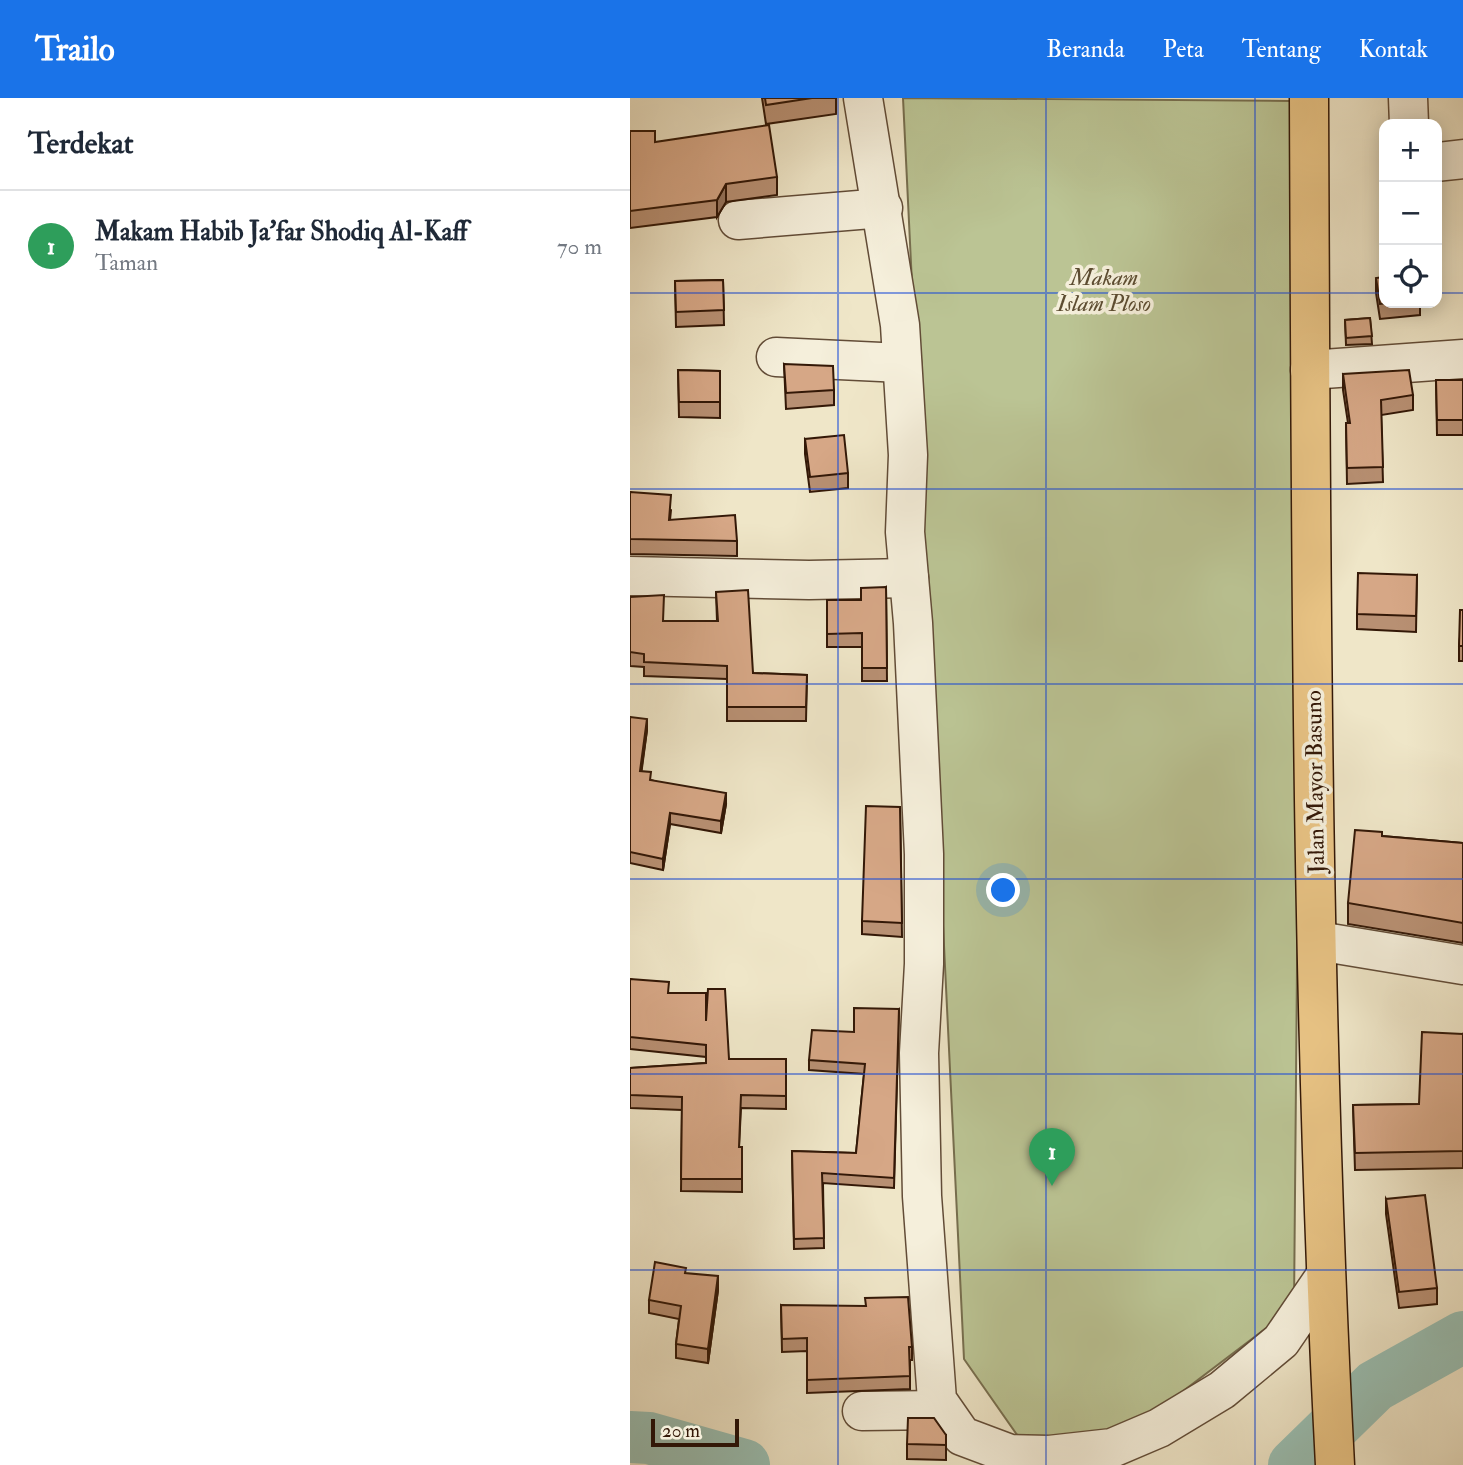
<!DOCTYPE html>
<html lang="id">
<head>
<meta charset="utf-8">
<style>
	body { margin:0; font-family:"IM FELL Double Pica",serif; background:#f2f2f3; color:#1f2937 }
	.controls { position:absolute; right:21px; top:21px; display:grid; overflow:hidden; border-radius:14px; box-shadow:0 4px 18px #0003 }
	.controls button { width:63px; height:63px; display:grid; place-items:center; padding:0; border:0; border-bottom:2px solid #e0e1e3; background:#fff; color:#1f2937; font:35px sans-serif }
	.scale { position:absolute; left:21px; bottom:18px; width:88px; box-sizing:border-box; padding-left:7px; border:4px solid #331807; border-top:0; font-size:19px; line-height:24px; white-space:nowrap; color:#331807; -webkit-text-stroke:5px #f5efdb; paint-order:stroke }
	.you { position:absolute; left:374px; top:793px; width:24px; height:24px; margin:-18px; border:5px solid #fff; border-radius:50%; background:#1a73e8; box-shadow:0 0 0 10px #1a73e833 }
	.badge { display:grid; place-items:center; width:46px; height:46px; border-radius:50%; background:#1a73e8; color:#fff; font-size:23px; font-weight:700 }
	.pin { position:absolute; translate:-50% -58px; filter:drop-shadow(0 2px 4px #0008) }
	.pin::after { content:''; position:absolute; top:37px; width:24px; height:21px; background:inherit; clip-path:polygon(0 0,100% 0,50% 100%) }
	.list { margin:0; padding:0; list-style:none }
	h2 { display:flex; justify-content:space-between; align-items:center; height:91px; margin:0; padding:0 28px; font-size:30px }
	h2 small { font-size:23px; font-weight:400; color:#747a83 }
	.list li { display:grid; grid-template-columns:46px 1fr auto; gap:21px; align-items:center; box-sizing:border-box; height:112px; padding:0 28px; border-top:2px solid #e0e1e3 }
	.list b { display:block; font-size:26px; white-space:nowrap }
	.list p { margin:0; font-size:23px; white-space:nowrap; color:#747a83 }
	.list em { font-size:23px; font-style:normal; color:#747a83 }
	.icon { flex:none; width:38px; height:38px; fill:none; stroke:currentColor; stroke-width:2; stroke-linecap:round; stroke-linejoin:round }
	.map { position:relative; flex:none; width:833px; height:1367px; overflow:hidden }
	header { display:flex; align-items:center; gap:42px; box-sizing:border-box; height:98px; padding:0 35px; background:#1a73e8; color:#fff }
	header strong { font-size:33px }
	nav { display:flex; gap:38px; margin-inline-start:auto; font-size:24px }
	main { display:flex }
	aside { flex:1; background:#fff }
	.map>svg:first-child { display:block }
</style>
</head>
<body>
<header>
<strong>Trailo</strong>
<nav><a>Beranda</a><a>Peta</a><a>Tentang</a><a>Kontak</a></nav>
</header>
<main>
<aside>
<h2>Terdekat<small></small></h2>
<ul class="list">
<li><span class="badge" style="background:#2e9e5b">1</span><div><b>Makam Habib Ja'far Shodiq Al-Kaff</b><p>Taman</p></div><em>70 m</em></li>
</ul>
</aside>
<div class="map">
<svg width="833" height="1367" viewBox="0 0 833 1367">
	<rect width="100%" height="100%" fill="#efe6c8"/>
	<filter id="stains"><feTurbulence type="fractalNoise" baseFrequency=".00286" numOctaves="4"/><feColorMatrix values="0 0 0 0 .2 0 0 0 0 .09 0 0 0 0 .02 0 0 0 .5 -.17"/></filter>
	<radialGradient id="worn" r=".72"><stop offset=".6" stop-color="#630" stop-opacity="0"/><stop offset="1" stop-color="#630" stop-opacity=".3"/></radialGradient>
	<!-- green -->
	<path fill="#bbc494" stroke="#776e4e" stroke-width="2" d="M273 0 661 3 670 530 664 1209 499 1334 397 1351 334 1261Z"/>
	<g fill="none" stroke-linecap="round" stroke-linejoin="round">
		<!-- river -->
		<g stroke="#9ac0b4" stroke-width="52">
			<path d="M0 1339 19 1340 114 1367"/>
			<path d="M664 1367 745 1288 833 1239"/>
		</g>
		<defs>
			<g id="minor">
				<path d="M233 0 270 227 278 357 275 434 283 525 294 756V866L289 955 292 1098 307 1302 332 1338 380 1356 419 1357 482 1350 529 1330 592 1292 651 1243 694 1180"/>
				<path d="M778 0 779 26"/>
				<path d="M807 64 833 61"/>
				<path d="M108 122 253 110"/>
				<path d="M146 259 272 265"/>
				<path d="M680 272 833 261"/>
				<path d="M0 478 179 482 279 480"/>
				<path d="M688 843 833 867"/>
				<path d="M232 1313 312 1312"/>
			</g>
			<path id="major" d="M679 0C681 456 681 912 705 1367"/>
		</defs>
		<!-- minor casing -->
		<use href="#minor" stroke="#624c37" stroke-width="41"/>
		<!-- major casing -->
		<use href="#major" stroke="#331807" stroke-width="41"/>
		<!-- minor -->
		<use href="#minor" stroke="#f5efdb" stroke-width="38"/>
		<!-- major -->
		<use href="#major" stroke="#e8c384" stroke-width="38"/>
	</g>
	<!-- wall -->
	<g fill="#b89073" stroke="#331807" stroke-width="2">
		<path d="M132 0H206V16L136 26Z"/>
		<path d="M0 33 25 44 147 79V97L96 104 87 119 0 130Z"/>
		<path d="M746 180 754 205H790V217L750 221 746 195Z"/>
		<path d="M93 182 94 227 46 229 45 183Z"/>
		<path d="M740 220 742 246 716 247 715 222Z"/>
		<path d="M154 266 204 292V307L156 311Z"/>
		<path d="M48 272 90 273V320L49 319Z"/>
		<path d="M713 276 783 297V312L751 317 753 384 717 386 716 325H718L713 292Z"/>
		<path d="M806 282H833V337H807Z"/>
		<path d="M175 341 218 375V390L180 394 175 356Z"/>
		<path d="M0 394 41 412 40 422 107 443V458L0 456Z"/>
		<path d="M787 477 786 534 727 531V516Z"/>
		<path d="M256 489 257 583H232V549H197V502H231Z"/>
		<path d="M86 494 123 575 177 577 176 623H97V581L14 578V569L0 568V499L34 523H87Z"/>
		<path d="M833 512V563H829V548Z"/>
		<path d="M0 619 17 632 11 674 21 682 96 706 91 735 40 726 33 772 0 765Z"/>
		<path d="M270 709 272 839 232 836V823Z"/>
		<path d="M752 738 833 745V845L718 826V805Z"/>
		<path d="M0 881 39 895 76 923 99 961H156V1011L111 1010 109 1049H112V1094L51 1093 52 1012 0 1010V970L76 965V959L0 951Z"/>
		<path d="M269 911 264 1090 193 1085 194 1150 164 1151 162 1053 226 1055 234 976 179 972V962L224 934Z"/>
		<path d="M833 936V1070L725 1072 723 1007 789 1006Z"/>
		<path d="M756 1101 807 1190V1206L769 1210 756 1116Z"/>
		<path d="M56 1176 88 1192 78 1265 46 1260V1246L49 1221 19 1215V1202Z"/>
		<path d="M151 1207 282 1249V1262H280V1291L177 1295V1253L152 1254Z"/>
		<path d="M316 1337V1362L277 1361V1346Z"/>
	</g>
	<!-- shaded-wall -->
	<g fill="#96755e" stroke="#331807" stroke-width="2">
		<path d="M96 86V104L87 119V102Z"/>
		<path d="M17 621V632L10 685V673Z"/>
		<path d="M96 695V706L91 735V723Z"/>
		<path d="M40 715V726L33 772V761Z"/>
		<path d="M88 1178V1192L78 1265V1251Z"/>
	</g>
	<!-- building -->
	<g fill="#d6a786" stroke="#331807" stroke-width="2">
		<path d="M135 0H182L136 7Z"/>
		<path d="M139 27 147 79 96 86 87 102 0 113V33H25V44Z"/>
		<path d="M754 179V205H759L750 206 746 180Z"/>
		<path d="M93 182 94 212 46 214 45 183Z"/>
		<path d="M740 220 742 238 716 240 715 222Z"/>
		<path d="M154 266 203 268 204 292 156 295Z"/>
		<path d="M48 272 90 273V304H49Z"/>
		<path d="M779 272 783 297 751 302 753 369 717 370 716 325H720L713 276Z"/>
		<path d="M806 282H833V322H807Z"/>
		<path d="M214 337 218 375 180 379 175 341Z"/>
		<path d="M0 394 41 397 39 422 105 417 107 443 0 441Z"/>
		<path d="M728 475 787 477 786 518 727 516Z"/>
		<path d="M256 489 257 570H232V535L197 536V502H231V490Z"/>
		<path d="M118 492 123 575 177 577 176 609H97V568L14 564V556L0 554V499L34 497 33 523H88L86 494Z"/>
		<path d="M830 512H833V548H829Z"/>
		<path d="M0 619 17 621 10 673 21 674 20 682 96 695 91 723 40 715 33 761 0 754Z"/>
		<path d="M236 708 270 709 272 825 232 823Z"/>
		<path d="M725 732 752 734V738L833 745V825L718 805Z"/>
		<path d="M0 881 39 884 38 895H76V923L78 891H95L99 961H156V998L111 997 109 1049H112V1081H51L52 999 0 997V970L76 965V947L0 939Z"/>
		<path d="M224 910 269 911 264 1080 192 1075 194 1140 164 1141 162 1053 226 1055 235 966 179 962 182 932 224 934Z"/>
		<path d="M792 934 833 936V1053L725 1055 723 1007 789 1006Z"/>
		<path d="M795 1097 807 1190 769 1194 756 1101Z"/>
		<path d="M25 1164 56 1170 55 1175 88 1178 78 1251 46 1246 51 1208 19 1202Z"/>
		<path d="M278 1199 282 1249H279L280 1278 177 1282V1240L152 1241 151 1207 236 1208 235 1200Z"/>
		<path d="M278 1320H304L316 1337V1347L277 1346Z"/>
	</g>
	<!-- grid -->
	<path fill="none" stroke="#1d4ed8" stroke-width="2" stroke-opacity="0.55" d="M208 0V1367M416 0V1367M625 0V1367M0 195H754M807 195H833M0 391H833M0 586H833M0 781H833M0 976H833M0 1172H833"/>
	<g text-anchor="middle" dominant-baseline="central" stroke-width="7" stroke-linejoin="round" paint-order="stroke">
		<!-- park labels -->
		<g font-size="23" font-style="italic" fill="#5c4c31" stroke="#f5efdb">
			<text x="474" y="179">Makam<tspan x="474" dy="26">Islam Ploso</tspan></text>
		</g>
		<!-- street labels -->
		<g font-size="23" fill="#331807" stroke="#f5efdb">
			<text transform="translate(685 684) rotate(-91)">Jalan Mayor Basuno</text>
		</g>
	</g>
	<rect width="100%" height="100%" filter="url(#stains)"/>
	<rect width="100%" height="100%" fill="url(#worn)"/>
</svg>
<div class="controls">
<button>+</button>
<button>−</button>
<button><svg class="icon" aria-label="locate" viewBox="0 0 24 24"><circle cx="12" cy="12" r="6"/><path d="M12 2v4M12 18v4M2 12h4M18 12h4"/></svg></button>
</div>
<div class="scale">20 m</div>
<div class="you"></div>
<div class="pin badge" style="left:422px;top:1088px;background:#2e9e5b">1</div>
</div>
</main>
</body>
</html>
